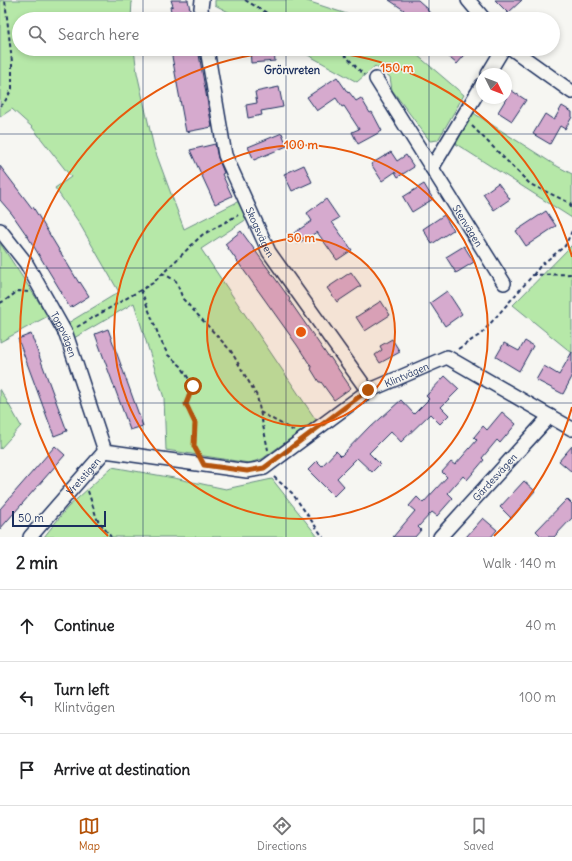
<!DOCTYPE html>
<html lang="en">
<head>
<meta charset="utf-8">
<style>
	body { margin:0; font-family:Delius,sans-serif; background:#f2f2f2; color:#202124 }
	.compass { position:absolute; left:476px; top:68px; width:36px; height:36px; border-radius:50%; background:#fff; box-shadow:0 2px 6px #0003; rotate:132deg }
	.scale { position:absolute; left:12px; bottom:10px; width:94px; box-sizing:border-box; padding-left:4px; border:2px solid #1b2f5e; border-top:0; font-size:11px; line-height:14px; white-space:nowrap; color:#1b2f5e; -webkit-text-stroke:3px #f6f6f2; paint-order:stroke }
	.stop { position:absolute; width:12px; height:12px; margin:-9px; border:3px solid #b45309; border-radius:50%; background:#fff }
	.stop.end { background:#b45309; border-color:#fff; box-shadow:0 1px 4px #0008 }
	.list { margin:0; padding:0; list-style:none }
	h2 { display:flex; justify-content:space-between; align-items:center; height:52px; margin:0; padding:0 16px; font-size:17px }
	h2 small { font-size:13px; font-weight:400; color:#757577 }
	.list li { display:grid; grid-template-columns:26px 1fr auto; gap:12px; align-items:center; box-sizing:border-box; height:72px; padding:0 16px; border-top:1px solid #e0e0e0 }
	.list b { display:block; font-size:15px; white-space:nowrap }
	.list p { margin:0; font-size:13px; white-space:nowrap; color:#757577 }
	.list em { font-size:13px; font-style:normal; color:#757577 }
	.icon { flex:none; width:22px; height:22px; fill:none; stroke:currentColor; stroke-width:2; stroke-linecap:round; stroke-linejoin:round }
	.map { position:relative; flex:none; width:572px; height:537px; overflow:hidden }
	.search { position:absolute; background:#fff; box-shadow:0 2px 6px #0003; left:12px; right:12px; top:12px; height:44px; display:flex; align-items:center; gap:10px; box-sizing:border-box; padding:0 14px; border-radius:22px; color:#757577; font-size:15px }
	.sheet { height:268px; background:#fff }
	nav { display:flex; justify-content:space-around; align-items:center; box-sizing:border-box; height:56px; border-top:1px solid #e0e0e0; background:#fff; font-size:11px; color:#757577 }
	nav a { display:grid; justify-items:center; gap:2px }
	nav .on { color:#b45309 }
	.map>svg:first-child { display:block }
</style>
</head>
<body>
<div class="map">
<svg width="572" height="537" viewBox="0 0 572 537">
	<rect width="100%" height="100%" fill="#f6f6f2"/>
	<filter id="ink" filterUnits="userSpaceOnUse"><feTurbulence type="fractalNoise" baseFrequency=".025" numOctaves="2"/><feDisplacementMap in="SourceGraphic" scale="8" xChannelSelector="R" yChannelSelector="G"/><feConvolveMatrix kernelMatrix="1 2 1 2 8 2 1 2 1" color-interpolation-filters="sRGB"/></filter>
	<g filter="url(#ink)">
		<!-- green -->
		<g fill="#b6e8a8" stroke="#688c83">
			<path d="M0 0H132L131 19H19V49H134L137 73 154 148 184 229 243 199 250 217 201 249 316 420 262 459 249 463 166 450 164 398 134 303 74 338 68 323 119 292 78 221 55 188 71 177 32 127 12 109 0 117Z"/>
			<path d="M215 0H304L362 19H242L215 5Z"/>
			<path d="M297 49H410L464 95 438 140 430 141 392 90 390 77 375 66 357 82Z"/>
			<path d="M472 112 555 165 572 174V218L456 144Z"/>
			<path d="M0 243 48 316 0 342Z"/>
			<path d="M572 245V353L513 305Z"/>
			<path d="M0 389 21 426 0 449Z"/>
			<path d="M112 467 174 478 226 489 272 479 318 537H44L67 508Z"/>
		</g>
		<!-- building -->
		<g fill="#d6aace" stroke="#1b2f5e">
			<path d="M171 0H188L192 19H173L170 7 173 6Z"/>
			<path d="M389 0H418L428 9 427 10 437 19H411L403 12 404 10Z"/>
			<path d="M495 0H522L508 13Z"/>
			<path d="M177 49H198L212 127 186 132 171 51 177 50Z"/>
			<path d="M250 49H274L275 61 251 63Z"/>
			<path d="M439 49H470L457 64Z"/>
			<path d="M337 77 348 93 349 92 356 101 361 98 370 113 372 112 382 131 358 144 352 132 359 129 344 106 342 107 336 98 317 111 307 97Z"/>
			<path d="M279 87 283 107 261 111 262 115 248 118 246 105 257 103 255 92Z"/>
			<path d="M506 87 526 100 512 121 498 112 506 99Z"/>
			<path d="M562 106 572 112V117L565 129 560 126 550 144 533 134 545 114 554 120Z"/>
			<path d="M282 133 287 146 254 160 248 147Z"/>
			<path d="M215 144 218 158 224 173 222 174 232 196 215 204 190 150Z"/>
			<path d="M391 152 397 161 406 155 414 167 398 177 395 172 382 181 371 164Z"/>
			<path d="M304 165 312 182 292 191 284 174Z"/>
			<path d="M0 166 32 208 33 207 79 283 80 282 89 296 70 308 61 293H62L28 237 12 214 0 200Z"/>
			<path d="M498 183 510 199 494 210 483 194Z"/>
			<path d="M424 184 433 199 412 212 403 197Z"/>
			<path d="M326 199 339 218 332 222 352 250 337 260 317 232 297 244 291 235 312 221 307 213Z"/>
			<path d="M546 211 556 226 526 246 516 231Z"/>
			<path d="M444 215 453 230 432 244 423 229Z"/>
			<path d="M241 231 290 299 289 300 329 358 330 357 351 388 334 400 321 382H319L311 369 312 368 297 345 225 244Z"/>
			<path d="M464 246 474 262 456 273 446 257Z"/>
			<path d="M351 272 361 286 337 302 327 288Z"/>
			<path d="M447 291 462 314 445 326 430 303Z"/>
			<path d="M381 301 390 315 365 331 356 317Z"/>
			<path d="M108 329 143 426 130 430 95 334Z"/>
			<path d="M31 334 67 431 54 436 18 339Z"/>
			<path d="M392 339 400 352 380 363 375 355 382 350 380 346Z"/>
			<path d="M525 341 533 346 519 371 496 357 504 343 519 351Z"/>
			<path d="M572 352V377L563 394 536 380 544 366 559 375Z"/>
			<path d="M445 376 459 389 441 407 449 415 440 424 430 414 401 442 391 431 369 453 380 464 372 472 357 458 337 478 344 486 334 496 308 470 317 461 322 466 336 451 341 456 370 426 371 427 401 400 414 414 429 399 426 396Z"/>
			<path d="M502 412 516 424 500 443 497 440 482 458 484 460 467 480 463 476 448 493 453 498 437 516 432 512 418 527 421 530 415 537H393L415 511 409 506 417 497 423 503 447 477 442 472 451 462 455 465 477 440 474 437 483 426 487 430Z"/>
			<path d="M55 446 65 455 0 529V509Z"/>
			<path d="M572 446V472L559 461Z"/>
			<path d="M524 481 535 491 511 518 500 507Z"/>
			<path d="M567 499 572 504V518L554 537H542L536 531Z"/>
			<path d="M483 518 497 530 491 537H466Z"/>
		</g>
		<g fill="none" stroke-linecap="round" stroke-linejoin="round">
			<defs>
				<g id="minor">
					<path d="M202 0 201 8 202 19"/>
					<path d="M468 0 484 19"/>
					<path id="s1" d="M207 49 225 155 269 252 368 391"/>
					<path d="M512 49 572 92"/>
					<path d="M488 74 503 49"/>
					<path id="s2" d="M376 79 504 283"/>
					<path d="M432 168 482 85"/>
					<path id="s3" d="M0 230 26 263 66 334 105 451"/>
					<path id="s4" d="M105 451 247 471 264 468 368 391 447 357 572 429"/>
					<path id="s5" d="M30 537 105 451"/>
					<path id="s6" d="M440 537 550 416"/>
				</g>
			</defs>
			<!-- minor casing -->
			<use href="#minor" stroke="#1b2f5e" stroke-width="16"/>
			<!-- path -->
			<g stroke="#1b2f5e" stroke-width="2" stroke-dasharray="4 3" stroke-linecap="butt">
				<path d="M245 0 277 19"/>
				<path d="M339 49 364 75"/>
				<path d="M0 106 4 103 12 89V62L5 0"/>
				<path d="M472 126 530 184 570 203 572 206"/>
				<path d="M570 204 572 211"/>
				<path d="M162 273 176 281 183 299 231 351 257 396 268 450"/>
				<path d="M533 275 541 265 565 246 572 231"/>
				<path d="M141 290 160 339 168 355 181 366 193 386 186 404 195 423 194 446 197 452"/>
				<path d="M0 303 6 300 18 291 28 292"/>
				<path d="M77 327 153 283 202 235 238 215"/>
				<path d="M458 349 481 334 533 275 572 274"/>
				<path d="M260 412 294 431"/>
				<path d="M274 477 292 493 323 537"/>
				<path d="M88 491 97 519 111 537"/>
			</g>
			<!-- minor -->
			<use href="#minor" stroke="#f6f6f2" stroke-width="13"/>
		</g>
	</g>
	<g fill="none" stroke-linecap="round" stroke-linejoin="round" filter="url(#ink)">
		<!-- route -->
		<path stroke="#b45309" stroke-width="5" d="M193 386 186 404 195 423 194 446 204 465 247 471 264 468 368 390"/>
	</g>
	<!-- grid -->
	<path fill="none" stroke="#1b2f5e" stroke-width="1" stroke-opacity="0.55" d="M143 0V19M286 0V19M429 0V19M143 49V537M286 49V537M429 49V537M0 134H572M0 268H572M0 403H572"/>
	<!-- distance rings -->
	<circle cx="301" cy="332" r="94" fill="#e8590c" fill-opacity=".12"/>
	<g fill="none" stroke="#e8590c" stroke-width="2">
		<circle cx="301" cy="332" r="94"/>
		<circle cx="301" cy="332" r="187"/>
		<path d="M572 407A281 281 0 0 1 494 536M108 536A281 281 0 1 1 572 257"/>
	</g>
	<g text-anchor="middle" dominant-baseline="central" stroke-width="3" stroke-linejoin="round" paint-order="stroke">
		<!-- street labels -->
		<g font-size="10" fill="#1b2f5e" stroke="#f6f6f2">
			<text stroke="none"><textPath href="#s2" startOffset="173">Stenvägen</textPath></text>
			<text stroke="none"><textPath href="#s1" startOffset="192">Skogsvägen</textPath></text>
			<text stroke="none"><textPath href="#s3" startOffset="123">Toppvägen</textPath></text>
			<text stroke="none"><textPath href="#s4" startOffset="332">Klintvägen</textPath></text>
			<text stroke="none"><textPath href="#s5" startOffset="81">Vretstigen</textPath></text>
			<text stroke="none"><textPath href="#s6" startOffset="81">Gärdesvägen</textPath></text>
		</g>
		<!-- neighbourhood labels -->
		<g font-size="11" font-weight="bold" fill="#1b2f5e" stroke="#f6f6f2">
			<text x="292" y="70">Grönvreten</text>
		</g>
	</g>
	<circle cx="301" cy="332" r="6" fill="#e8590c" stroke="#f6f6f2" stroke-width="2"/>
	<g font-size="12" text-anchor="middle" font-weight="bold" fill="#e8590c" stroke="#f6f6f2" stroke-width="3" stroke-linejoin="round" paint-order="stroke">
		<text x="397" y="72">150 m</text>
		<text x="301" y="149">100 m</text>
		<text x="301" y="242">50 m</text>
	</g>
</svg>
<svg class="compass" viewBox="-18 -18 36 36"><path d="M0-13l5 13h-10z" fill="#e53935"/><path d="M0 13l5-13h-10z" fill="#757577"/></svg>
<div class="scale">50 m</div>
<div class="stop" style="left:193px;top:386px"></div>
<div class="stop end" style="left:368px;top:390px"></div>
<div class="search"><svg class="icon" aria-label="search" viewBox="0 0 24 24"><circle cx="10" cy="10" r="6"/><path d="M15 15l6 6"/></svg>Search here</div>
</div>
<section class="sheet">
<h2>2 min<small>Walk · 140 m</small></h2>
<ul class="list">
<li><svg class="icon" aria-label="ahead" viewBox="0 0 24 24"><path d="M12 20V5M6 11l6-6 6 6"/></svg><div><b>Continue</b></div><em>40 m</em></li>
<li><svg class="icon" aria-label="left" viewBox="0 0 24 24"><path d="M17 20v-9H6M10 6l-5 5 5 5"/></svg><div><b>Turn left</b><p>Klintvägen</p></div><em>100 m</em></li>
<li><svg class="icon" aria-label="arrive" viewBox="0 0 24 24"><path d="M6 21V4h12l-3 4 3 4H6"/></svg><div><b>Arrive at destination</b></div></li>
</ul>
</section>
<nav>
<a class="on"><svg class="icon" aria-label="map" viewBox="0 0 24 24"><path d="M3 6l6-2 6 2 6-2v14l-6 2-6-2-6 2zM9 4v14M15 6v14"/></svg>Map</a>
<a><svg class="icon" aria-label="directions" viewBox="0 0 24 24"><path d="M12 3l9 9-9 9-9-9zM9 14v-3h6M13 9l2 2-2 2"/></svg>Directions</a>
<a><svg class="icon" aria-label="saved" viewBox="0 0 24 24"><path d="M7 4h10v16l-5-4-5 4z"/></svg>Saved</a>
</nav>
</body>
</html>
